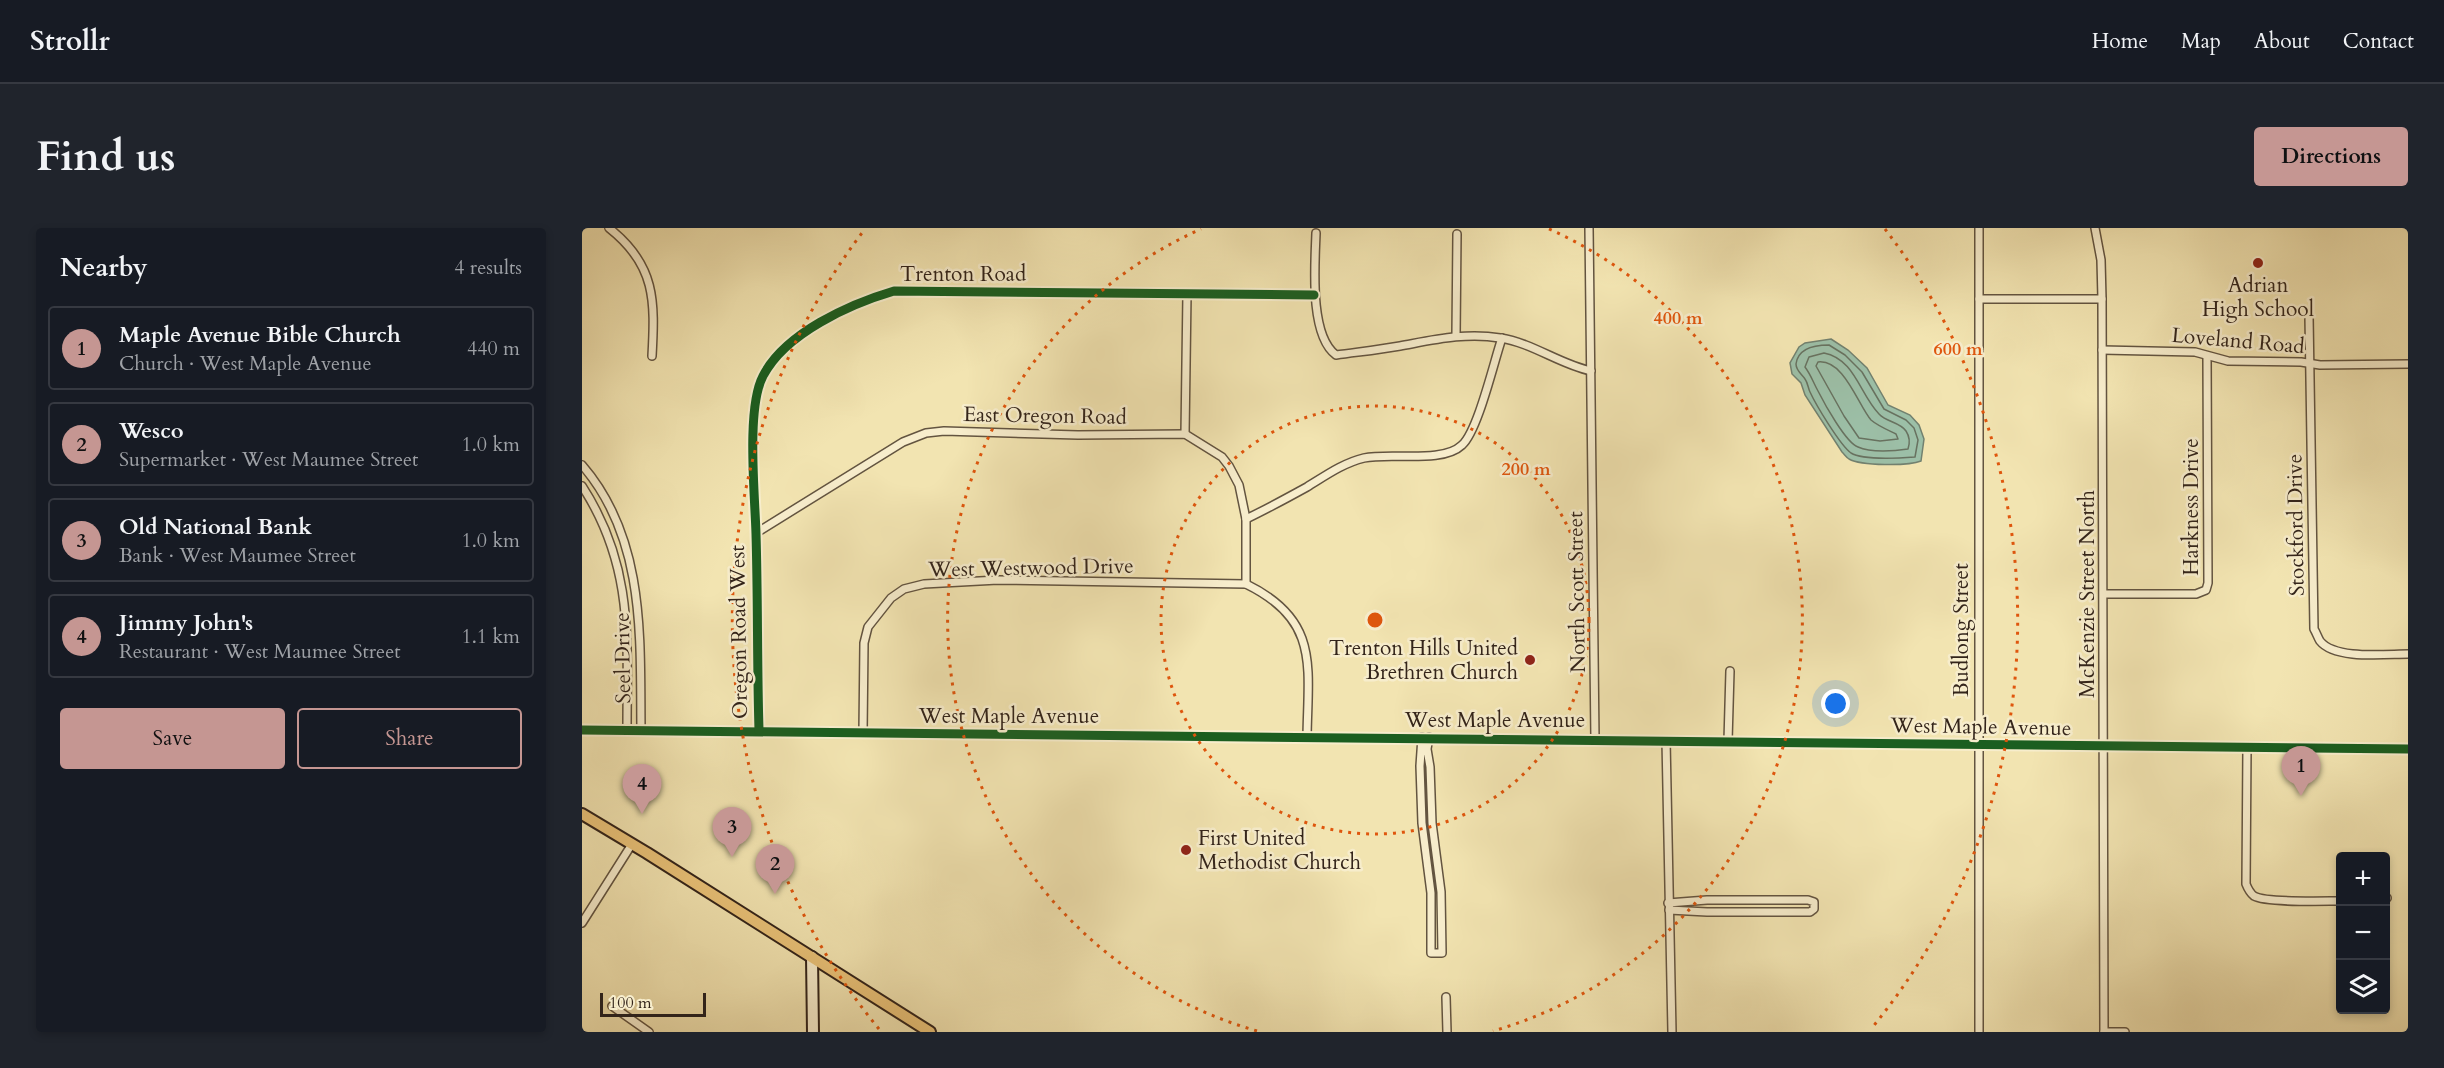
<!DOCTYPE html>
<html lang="en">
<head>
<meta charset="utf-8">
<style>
	body { margin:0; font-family:Cardo,serif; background:#20242c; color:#f1f3f6 }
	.controls { position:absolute; right:18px; bottom:18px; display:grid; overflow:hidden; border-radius:6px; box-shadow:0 3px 9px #0003 }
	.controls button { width:54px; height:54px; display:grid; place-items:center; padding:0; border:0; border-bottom:2px solid #363941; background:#171b24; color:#f1f3f6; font:30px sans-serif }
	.scale { position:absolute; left:18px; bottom:15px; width:106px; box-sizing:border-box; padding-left:6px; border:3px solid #33241a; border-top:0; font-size:16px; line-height:21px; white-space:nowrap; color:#33241a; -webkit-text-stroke:4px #f7edcc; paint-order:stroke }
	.you { position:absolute; left:1254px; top:476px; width:21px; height:21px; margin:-15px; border:4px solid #fff; border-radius:50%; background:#1a73e8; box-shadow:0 0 0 9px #1a73e833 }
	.badge { display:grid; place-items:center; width:39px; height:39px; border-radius:50%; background:#c59692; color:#111; font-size:20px; font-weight:700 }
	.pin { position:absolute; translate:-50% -50px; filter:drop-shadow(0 2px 3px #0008) }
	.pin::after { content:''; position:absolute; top:32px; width:21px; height:18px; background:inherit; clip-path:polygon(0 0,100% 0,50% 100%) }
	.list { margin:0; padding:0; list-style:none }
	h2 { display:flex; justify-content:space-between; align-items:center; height:78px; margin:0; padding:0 24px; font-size:26px }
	h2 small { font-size:20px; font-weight:400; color:#9ea1a6 }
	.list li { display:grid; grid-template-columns:39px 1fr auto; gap:18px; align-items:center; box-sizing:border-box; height:84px; margin:0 12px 12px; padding:0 12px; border:2px solid #363941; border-radius:6px }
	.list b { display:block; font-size:22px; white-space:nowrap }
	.list p { margin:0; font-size:20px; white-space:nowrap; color:#9ea1a6 }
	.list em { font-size:20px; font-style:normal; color:#9ea1a6 }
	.actions { display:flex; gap:12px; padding:18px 24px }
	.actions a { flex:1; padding:14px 0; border:2px solid #c59692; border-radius:6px; text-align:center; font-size:21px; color:#c59692 }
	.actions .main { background:#c59692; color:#111 }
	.icon { flex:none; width:33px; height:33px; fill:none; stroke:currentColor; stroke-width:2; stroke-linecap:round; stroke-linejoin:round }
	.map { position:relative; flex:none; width:1826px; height:804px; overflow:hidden; border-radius:6px }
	header { display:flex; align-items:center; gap:36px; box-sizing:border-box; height:84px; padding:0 30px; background:#171b24; border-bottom:2px solid #363941 }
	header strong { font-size:28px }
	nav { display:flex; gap:33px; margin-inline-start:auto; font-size:21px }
	.intro { display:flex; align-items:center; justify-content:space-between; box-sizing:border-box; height:144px; padding:0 36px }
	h1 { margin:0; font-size:42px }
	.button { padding:15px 27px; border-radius:6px; background:#c59692; color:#111; font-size:21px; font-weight:700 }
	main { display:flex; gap:36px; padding:0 36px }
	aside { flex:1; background:#171b24; border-radius:6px; box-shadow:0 3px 9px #0003 }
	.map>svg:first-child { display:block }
</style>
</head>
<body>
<header>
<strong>Strollr</strong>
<nav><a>Home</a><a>Map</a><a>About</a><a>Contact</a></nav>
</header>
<div class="intro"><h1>Find us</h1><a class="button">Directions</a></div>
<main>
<aside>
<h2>Nearby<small>4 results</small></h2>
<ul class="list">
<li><span class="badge">1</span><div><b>Maple Avenue Bible Church</b><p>Church · West Maple Avenue</p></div><em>440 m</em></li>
<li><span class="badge">2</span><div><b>Wesco</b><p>Supermarket · West Maumee Street</p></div><em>1.0 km</em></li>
<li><span class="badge">3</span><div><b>Old National Bank</b><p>Bank · West Maumee Street</p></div><em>1.0 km</em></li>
<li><span class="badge">4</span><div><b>Jimmy John's</b><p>Restaurant · West Maumee Street</p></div><em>1.1 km</em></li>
</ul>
<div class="actions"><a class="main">Save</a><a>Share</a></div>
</aside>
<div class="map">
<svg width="1826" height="804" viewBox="0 0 1826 804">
	<rect width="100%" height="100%" fill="#f2e4b1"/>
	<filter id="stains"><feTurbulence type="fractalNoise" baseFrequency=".00333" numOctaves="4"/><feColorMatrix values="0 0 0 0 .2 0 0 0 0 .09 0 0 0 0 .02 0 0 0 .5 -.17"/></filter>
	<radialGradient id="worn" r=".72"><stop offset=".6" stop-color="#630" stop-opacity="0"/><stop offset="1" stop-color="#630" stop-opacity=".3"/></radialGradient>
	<!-- water -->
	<path fill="#9cbfa7" stroke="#72816f" stroke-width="1.5" d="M1249 111 1266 122 1285 140 1306 177 1328 187 1337 197 1342 211 1339 233C1327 238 1279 238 1267 231 1264 229 1263 227 1260 224L1223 167 1219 155 1210 146 1208 135 1217 119 1223 115Z"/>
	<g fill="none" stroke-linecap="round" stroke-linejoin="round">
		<!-- shore -->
		<g stroke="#687260" stroke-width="1.5">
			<path d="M1247 117 1263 127 1280 144 1302 181 1324 192 1332 200 1336 212 1333 229C1319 230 1280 232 1269 225 1258 217 1234 177 1228 164 1226 160 1226 155 1223 151 1220 146 1214 143 1214 136 1216 120 1234 117 1247 117Z"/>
			<path d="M1242 125C1273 131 1278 167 1297 186 1304 194 1318 194 1324 203 1328 209 1328 215 1326 221 1313 223 1289 225 1276 219 1264 215 1242 175 1236 163 1231 154 1229 147 1223 139L1227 129Z"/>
			<path d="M1236 134C1262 131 1276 177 1289 192 1296 198 1306 202 1314 206L1316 211 1298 213 1277 210 1262 188 1234 138Z"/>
		</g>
		<defs>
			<g id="street">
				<path d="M27 0C74 37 73 73 70 128"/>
				<path d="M1007 0 1013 511"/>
				<path d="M1513 0 1519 32 1520 71 1522 804"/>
				<path d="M734 5C733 36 727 107 754 127 775 124 796 122 818 118 851 112 884 104 918 110 951 115 977 136 1009 143"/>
				<path d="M1397 71H1520"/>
				<path d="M1727 88 1732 401C1734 404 1736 410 1738 413 1753 432 1804 426 1826 426"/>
				<path d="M874 108 875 6"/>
				<path d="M1520 122 1613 124 1646 133 1719 134 1738 137 1826 136"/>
				<path d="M603 206 605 66"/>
				<path d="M0 237C64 311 58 410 59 501"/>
				<path d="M0 258C52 338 45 411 45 501"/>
				<path d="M664 291C685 281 705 270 725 259 743 248 761 235 782 230 809 224 860 236 880 217 896 203 912 133 920 110"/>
				<path d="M174 305 321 214 344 205 362 203 496 207 603 206 640 229 647 238 657 257 664 291V356"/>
				<path d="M1522 366H1614L1624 362 1626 355 1625 129"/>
				<path d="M0 502 1826 521"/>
				<path d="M177 502C175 437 176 372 174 306 173 268 164 180 181 148 203 105 268 76 312 63L732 67"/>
				<path d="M281 504 282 415 286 399 309 370 322 361 342 356 416 352 664 356C738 392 726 438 725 509"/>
				<path d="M840 509 838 538 840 595 849 665V725H860L859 664 850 595 848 539 845 521 847 509"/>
				<path d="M1084 512 1090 804"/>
				<path d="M1146 513 1148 443"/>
				<path d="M1665 519 1664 656C1666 661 1668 665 1672 668 1684 675 1742 673 1758 673"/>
				<path d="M1804 670H1805"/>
				<path d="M1086 675 1125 672H1226L1232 674V681L1228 684H1125L1087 682"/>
				<path d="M0 695 50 616"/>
				<path d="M864 769 865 804"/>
				<path d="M30 778 67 804"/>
				<path d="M1397 804V0"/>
				<path d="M1522 804H1543"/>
			</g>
			<path id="secondary" d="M230 729 231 804"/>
			<path id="primary" d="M0 586 65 625 348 804"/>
		</defs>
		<!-- street casing -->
		<use href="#street" stroke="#635440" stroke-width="10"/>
		<!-- secondary casing -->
		<use href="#secondary" stroke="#33241a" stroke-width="14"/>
		<!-- primary casing -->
		<use href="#primary" stroke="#33241a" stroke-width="14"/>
		<!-- street -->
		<use href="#street" stroke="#f7edcc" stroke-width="7"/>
		<!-- secondary -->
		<use href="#secondary" stroke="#f7edcc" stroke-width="10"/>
		<!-- primary -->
		<use href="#primary" stroke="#e9c278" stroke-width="10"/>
		<defs>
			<g id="cycleway">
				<path d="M0 502 1826 521"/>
				<path d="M177 502C175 437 176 372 174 306 173 268 164 180 181 148 203 105 268 76 312 63L732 67"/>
			</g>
		</defs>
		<!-- cycleway casing -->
		<use href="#cycleway" stroke="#f7edcc" stroke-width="13"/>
		<!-- cycleway -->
		<use href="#cycleway" stroke="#1b5e20" stroke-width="9"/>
	</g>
	<!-- distance rings -->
	<g fill="none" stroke="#df560d" stroke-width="3" stroke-dasharray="3 6">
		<circle cx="793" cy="392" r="214"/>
		<path d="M675 803A428 428 0 0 1 619 1M967 1A428 428 0 0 1 911 803"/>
		<path d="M297 801A643 643 0 0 1 283 1M1303 1A643 643 0 0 1 1289 801"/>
	</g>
	<!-- markers -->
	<g fill="#8f2418" stroke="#f7edcc" stroke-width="2">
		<circle cx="1676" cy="35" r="6"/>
		<circle cx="948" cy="432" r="6"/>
		<circle cx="604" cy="622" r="6"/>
	</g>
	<g text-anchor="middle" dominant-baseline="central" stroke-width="5" stroke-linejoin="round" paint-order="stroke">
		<!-- street labels -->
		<g font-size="21" fill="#33241a" stroke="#f7edcc">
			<text x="381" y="46">Trenton Road</text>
			<text transform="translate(1656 113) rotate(5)">Loveland Road</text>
			<text transform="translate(463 188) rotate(1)">East Oregon Road</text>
			<text transform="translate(1609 279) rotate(-90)">Harkness Drive</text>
			<text transform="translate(1714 297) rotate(-91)">Stockford Drive</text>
			<text transform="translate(449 340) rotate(-1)">West Westwood Drive</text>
			<text transform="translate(995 364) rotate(-91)">North Scott Street</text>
			<text transform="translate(1505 366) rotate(-90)">McKenzie Street North</text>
			<text transform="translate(1379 402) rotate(-90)">Budlong Street</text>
			<text transform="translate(157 404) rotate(-91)">Oregon Road West</text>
			<text transform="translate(41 430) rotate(-91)">Seel Drive</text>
			<text x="427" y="488">West Maple Avenue</text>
			<text x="913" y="492">West Maple Avenue</text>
			<text transform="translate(1399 499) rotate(1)">West Maple Avenue</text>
		</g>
		<!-- poi labels -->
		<g font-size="21" fill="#33241a" stroke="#f7edcc">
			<text x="1676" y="57">Adrian<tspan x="1676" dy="24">High School</tspan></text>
			<text x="936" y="420" text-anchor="end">Trenton Hills United<tspan x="936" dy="24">Brethren Church</tspan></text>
			<text x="616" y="610" text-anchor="start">First United<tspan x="616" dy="24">Methodist Church</tspan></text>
		</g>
	</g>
	<circle cx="793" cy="392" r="9" fill="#df560d" stroke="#f7edcc" stroke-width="3"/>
	<g font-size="18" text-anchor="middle" font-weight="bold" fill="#df560d" stroke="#f7edcc" stroke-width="5" stroke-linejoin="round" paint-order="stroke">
		<text x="1096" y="96">400 m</text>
		<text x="1376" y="127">600 m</text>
		<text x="944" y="247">200 m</text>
	</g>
	<rect width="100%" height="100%" filter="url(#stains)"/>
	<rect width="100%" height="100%" fill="url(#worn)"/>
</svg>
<div class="controls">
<button>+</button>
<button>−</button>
<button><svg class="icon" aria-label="layers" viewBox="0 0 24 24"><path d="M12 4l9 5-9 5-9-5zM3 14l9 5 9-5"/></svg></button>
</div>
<div class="scale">100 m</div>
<div class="you"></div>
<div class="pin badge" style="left:1719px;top:568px">1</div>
<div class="pin badge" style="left:193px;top:666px">2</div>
<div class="pin badge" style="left:150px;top:629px">3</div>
<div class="pin badge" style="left:60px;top:586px">4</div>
</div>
</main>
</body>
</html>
